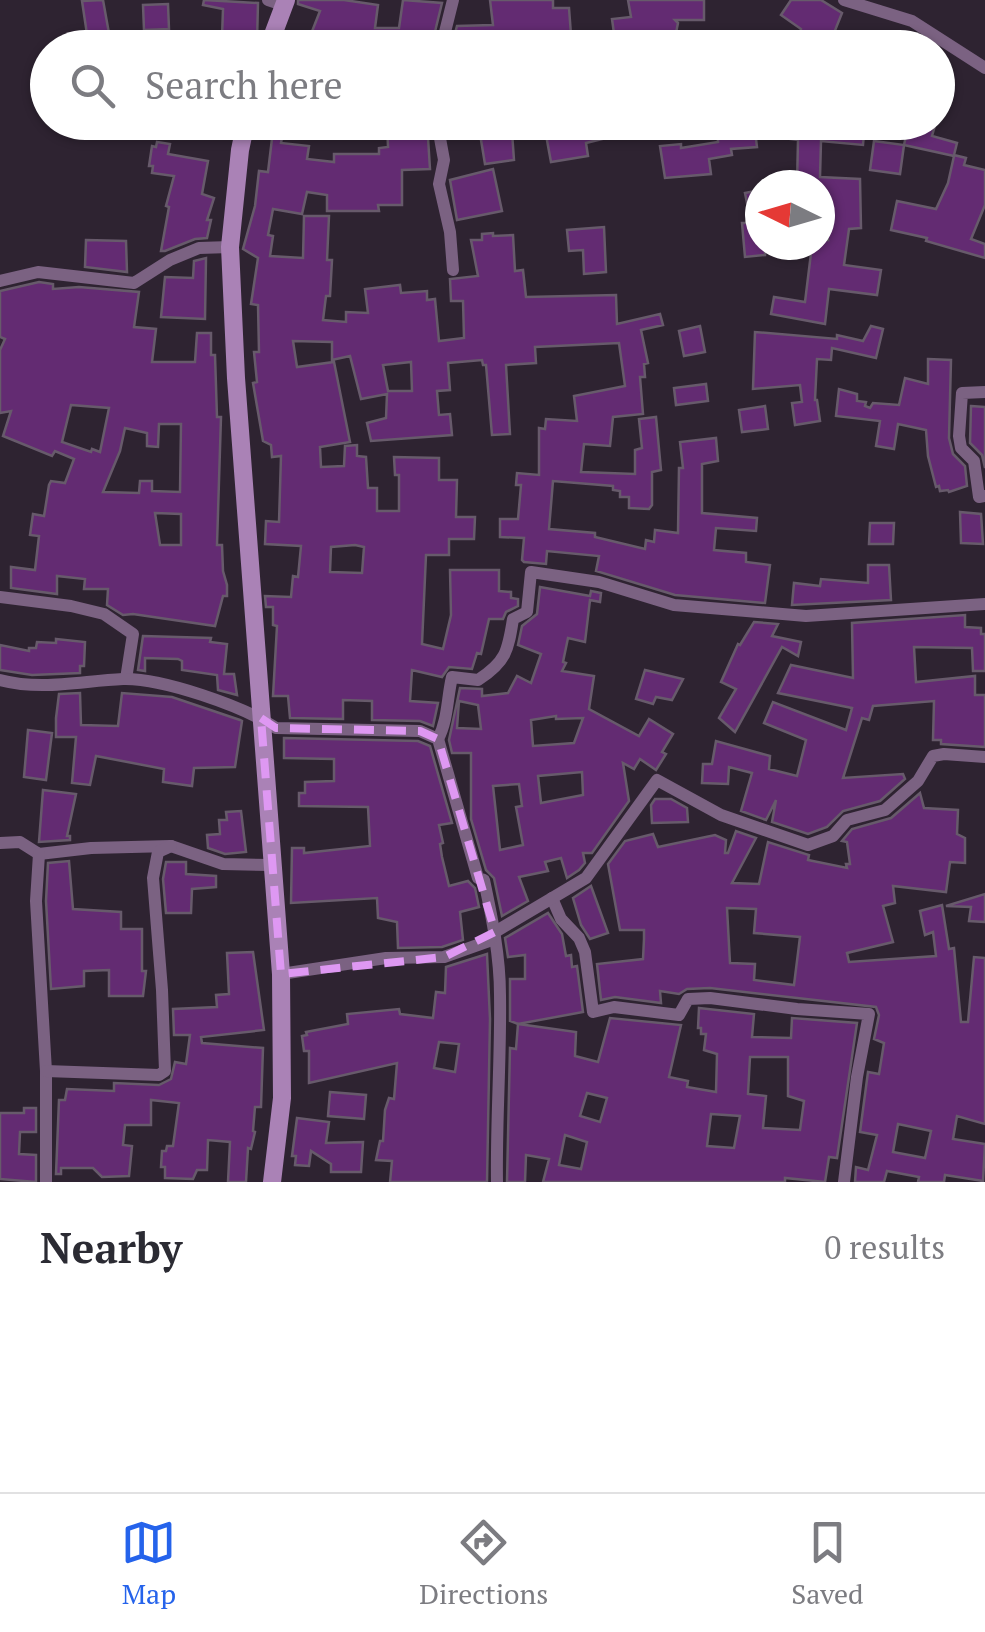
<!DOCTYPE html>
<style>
body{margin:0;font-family:"PT Serif",serif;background:#f7f7f7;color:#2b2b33}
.compass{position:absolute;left:745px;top:170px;width:90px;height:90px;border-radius:50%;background:#fff;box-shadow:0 2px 8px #0004;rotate:275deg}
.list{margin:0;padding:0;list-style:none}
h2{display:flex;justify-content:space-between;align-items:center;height:130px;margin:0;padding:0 40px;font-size:42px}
h2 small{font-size:32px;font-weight:400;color:#7c7c81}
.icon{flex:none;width:55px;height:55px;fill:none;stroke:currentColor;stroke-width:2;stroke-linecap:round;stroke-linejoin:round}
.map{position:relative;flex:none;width:985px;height:1182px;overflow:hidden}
.search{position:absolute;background:#fff;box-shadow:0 2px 8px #0004;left:30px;right:30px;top:30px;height:110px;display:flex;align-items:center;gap:25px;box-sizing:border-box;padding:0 35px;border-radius:55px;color:#7c7c81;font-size:38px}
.sheet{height:310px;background:#fff}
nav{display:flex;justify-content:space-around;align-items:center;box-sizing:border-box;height:140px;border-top:2px solid #e1e1e2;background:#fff;font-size:28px;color:#7c7c81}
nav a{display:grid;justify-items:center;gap:5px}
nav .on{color:#2563eb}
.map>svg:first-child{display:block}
.building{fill:#632b72;stroke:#675a6b;stroke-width:2.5;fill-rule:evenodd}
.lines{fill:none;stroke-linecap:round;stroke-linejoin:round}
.minor{stroke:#7b6282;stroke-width:12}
.secondary{stroke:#aa82b6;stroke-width:18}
.marked{fill:none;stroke:#de98f2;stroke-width:8;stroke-dasharray:20 12;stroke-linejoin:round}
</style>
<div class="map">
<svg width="985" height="1182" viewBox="0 0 985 1182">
<rect width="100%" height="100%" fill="#2e2331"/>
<!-- building -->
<g class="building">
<polygon points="103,0 110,39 88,41 82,1"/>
<polygon points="204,0 258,3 257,42 222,37 223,9 203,5"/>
<polygon points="298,0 344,0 378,5 375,28 399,28 403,0 442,3 431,48 323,48 325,39 311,34 320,11 298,4"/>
<polygon points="490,0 553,0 553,8 569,8 572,48 451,48 457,26 493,25"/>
<polygon points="628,0 704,0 704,20 675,20 678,23 673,48 627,43 628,48 616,48 612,19 631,17"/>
<polygon points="791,0 821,0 842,13 828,48 803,48 804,40 799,39 801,29 781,15"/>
<polygon points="168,4 169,29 144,30 143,5"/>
<path d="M274 122H285L281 143 309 146 307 159 334 162V154H379V148L388 147 387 122H427L430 169 402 170V205H378L379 211H327V195L307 192 302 214 273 209 268 235 273 236 270 256 303 258 304 216H329L327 260H332L330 296H326L323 320 346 322V312L368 313 365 289 400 285 401 293 427 291V300L435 299 439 341 464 338 463 301H451L450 279 478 276 471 240H482V234L493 233V236L513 235 515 271 523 270 526 297 616 295 617 324 660 314 663 325 641 330 648 363 644 364 645 377H640L643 414 613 417 610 446 584 444 581 472 635 474V450L642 448 639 419 656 417 661 470 652 472V505L649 509 629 508V497H620V491L613 490V486L553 481 549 529 595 533V537L645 549 646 540 654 542 655 530 678 533 679 468H683L680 442 716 438 718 461 702 464V513L757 518 756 531 716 528 714 550 746 553V562L770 565 765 603 675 595 596 571 599 556 547 551 546 564 524 562 522 560 524 538 500 537V519H518L521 485H516L517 473 539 475V428L545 429 546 419 577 421 574 396 625 386 619 343 535 347 536 363 506 365 510 434 492 435 486 365H483L482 360 448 363 450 390 437 391 439 415 450 414 452 435 371 441 367 423 386 418 387 394 361 399 350 356 332 360V342L293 341 297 367 334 362 350 442 320 447 321 467 344 466 345 446 357 445V456L366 457 368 488H377V511H399V475H395L394 457 439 458V480H457L456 517H475L474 539H449V555H426L422 644 443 649 451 615 450 570H499V591L511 592V598L518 599V606L506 612 503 619H489L481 654 477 653 472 669 449 667 442 677 412 670 410 701 438 703 433 726 420 721 372 720V701L343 700V719L290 718 288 696H273L277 626 273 625V607H266L265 596 291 597 293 576 298 577 301 546 265 544 266 521 279 522 281 456 272 457 271 445 263 441 253 383 257 382 254 352H259L258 305 251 304 258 258 243 249 255 206 259 171 268 172ZM411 362 412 391H388L383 365ZM355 545 364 547 362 573 330 572 331 547Z"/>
<polygon points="447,122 504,122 506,132 512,132 514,160 485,164 480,134 464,136 463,129 449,132"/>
<polygon points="583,122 606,122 610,137 586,143 588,156 551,162 546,135 571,131 571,127"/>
<polygon points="730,122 754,122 757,147 731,149 732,155 709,159 711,174 665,178 660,146 681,144 681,148 718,142 717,127"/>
<polygon points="909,122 936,122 932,136 957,143 954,155 966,158 964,165 985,170 985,205 971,239 985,244 985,258 926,241 927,238 891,230 897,201 936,209 948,183 954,156 904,145"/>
<polygon points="791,123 865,123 863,145 821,141 820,177 860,179 861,228 849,229 844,265 881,270 877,295 829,289 825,324 771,314 774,297 805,302 812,245 820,245 820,239 828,240 824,204 820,204 820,185 797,185 798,140 790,139"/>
<polygon points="874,141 904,145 900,174 870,170"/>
<polygon points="157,142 170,144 168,154 208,161 202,194 214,198 207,220 211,220 207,238 195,239 165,251 161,251 169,207 166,206 174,176 152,173 153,166 149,166 152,146 156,147"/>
<polygon points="493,169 502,211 457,220 450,180"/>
<polygon points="760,190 760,245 765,245 765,255 745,257 742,223 751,223 745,193"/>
<polygon points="604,227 606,272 584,274 583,250 569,251 567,230"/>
<polygon points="86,240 126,241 127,272 85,267"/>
<polygon points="206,258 205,319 161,317 165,277 193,278 194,261"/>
<path d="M39 282 53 284V289L79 287 139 292 134 327 156 329 152 362H195L197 333H211V355H215L217 417H221L217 545H222L223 571 227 585V596H223L215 626 133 614 123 615 107 605 108 589H84L85 579 57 576V594L11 588V567L35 570 39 536 30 535 33 514 44 516 49 485 51 481 65 483 74 459 55 451 52 456 3 436 11 411 0 413V350L5 339 0 337V291ZM71 405 109 408 100 452 92 449 91 452 62 442ZM159 424H181L180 492 152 491V481H140L139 493 103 492 120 451 125 428 147 433V446L158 447ZM155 513 181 514V545H160Z"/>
<polygon points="700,326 705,352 684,356 679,331"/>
<polygon points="871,326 883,329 876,358 832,348 831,360 817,359 815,400 817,400 820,421 795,425 792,403 802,402 800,385 753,389 755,332 837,339 837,335 863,341"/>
<polygon points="928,359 951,360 949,438 953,454 965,466 967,486 949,492 948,490 940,491 939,486 936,487 928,456 926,430 898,424 894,449 876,446 880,421 836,416 839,389 857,394 857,401 866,402 865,406 870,408 873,403 899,405 905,378 928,384"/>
<polygon points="706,384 708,401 676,405 674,388"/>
<polygon points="765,406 768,429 742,432 739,410"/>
<polygon points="971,406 985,407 985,468 982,455 970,443"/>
<polygon points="960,512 981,514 983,544 961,543"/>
<polygon points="870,523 894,523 893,544 869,544"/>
<polygon points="868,565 889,565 891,600 792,605 794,583 820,586 821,579 868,583"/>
<path d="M540 587 590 596 591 591 601 593 600 602 590 600 585 642 568 638 563 662 566 663 562 671 594 676 589 709 639 736 649 719 673 734 662 752 666 754 656 770 640 759 634 769 623 763 629 801 592 853H583L585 863 579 870 567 878 561 858 545 862 548 871 519 877 528 901 502 916 494 878 486 870 471 819V753H452L449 740 460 688 482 689V696L508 693 517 676 531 683 541 654 518 645 522 626 537 614ZM459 701 478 705 481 729 457 728ZM556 716V719L583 718 574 743 533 746 531 720ZM582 772 583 795 541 803 538 776ZM519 784 522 806 516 807 523 845 500 850 493 786Z"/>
<polygon points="965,615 965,627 981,628 981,634 985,634 985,671 973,671 972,648 914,647 916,682 975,676 975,695 985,695 985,747 941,744 941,740 933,740 934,701 873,706 869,720 862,718 843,778 903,774 905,779 880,801 843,811 827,827 808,834 772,822 776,800 766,820 741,811 752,773 729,767 728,784 702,783 703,764 712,764 716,741 770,756 769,769 797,776 806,740 764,723 773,702 846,730 852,708 778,693 791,665 853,678 852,623"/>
<polygon points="754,622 778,624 772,636 801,642 798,656 782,647 735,732 719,718 736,689 721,682 738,644 740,645"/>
<polygon points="143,636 211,638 210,642 227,644 224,674 234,674 237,695 218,690 217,675 182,670 182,661 178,659 145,658 145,671 138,670"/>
<polygon points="56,639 85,642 84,666 80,666 80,673 32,675 0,670 0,645 29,651 29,648 36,648 37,642 56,643"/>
<polygon points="645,670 683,679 672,700 656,697 653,704 636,699"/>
<polygon points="80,693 81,725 118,726 122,693 172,697 240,720 242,721 235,767 194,768 192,786 163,782 164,769 96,756 90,785 72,783 76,737 56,737 56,718 59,694"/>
<polygon points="28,730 52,733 46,780 24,777"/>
<polygon points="284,738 418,741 430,746 452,823 439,825 443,843 440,844 442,857 449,886 468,881 475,888 479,907 460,912 463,940 442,947 398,948 397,922 378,918 377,898 291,903 292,848 304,848 304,853 370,846 368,807 299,806 299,793 305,793 305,782 334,781 334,759 284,758"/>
<polygon points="43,790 76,794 67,836 70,836 70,840 39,842"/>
<path d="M920 793 924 808 958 810 957 834 965 838V863L950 862 946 892 893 886 895 903 883 906 893 942 847 953 849 962 936 956 933 932 925 935 920 911 942 905 949 949 954 948 961 1022H968L974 957 985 958V1124L957 1116 953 1139 985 1144 983 1181 945 1175 944 1182H918L919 1177 887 1171 884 1182H855L856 1167 868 1170 877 1135 860 1132 868 1072 879 1074 884 1043 874 1039 879 1015 876 1007 710 988 687 989 679 994 660 991 661 1003 615 997 601 1000 597 964 643 959 644 939V930H620L608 864 625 841 653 834 658 847 715 835 726 840 725 853H728L736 831 756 838 732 883 759 884 768 842 809 855 808 860 847 868 846 864H850L847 842 842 841 852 829 891 818ZM727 908 756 909 754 933 800 937 794 985 754 980 755 964 730 963ZM898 1124 931 1131 925 1158 893 1152Z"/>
<polygon points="655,799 671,799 687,808 688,822 652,823 651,805"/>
<polygon points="241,811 246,852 225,854 208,848 207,835 220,834 219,820 227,820 226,812"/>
<polygon points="69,861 73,909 121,912 121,929 142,929 142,971 146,971 143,996 109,996 109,970 84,971 84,986 51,989 46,901 48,863"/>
<polygon points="166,862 186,862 186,874 216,876 216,887 192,889 191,913 166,913 163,879"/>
<polygon points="591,886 608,933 590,939 581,925 573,898"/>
<polygon points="985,894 985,922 969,921 971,907 946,906"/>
<polygon points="548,913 562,934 566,956 571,955 572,967 577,966 583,1012 518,1024 510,1021 510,979 525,979 525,955 508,957 505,938"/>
<polygon points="253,952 264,1030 201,1037 202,1043 263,1048 261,1107 255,1107 253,1131 255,1132 251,1149 248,1148 246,1182 228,1182 230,1142 208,1140 207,1170 197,1170 193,1179 165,1178 165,1167 161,1167 162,1151 166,1151 167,1146 173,1146 179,1103 151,1100 151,1125 125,1125 123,1145 132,1146 129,1176 102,1177 93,1168 61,1168 61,1174 56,1174 59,1100 65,1100 67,1089 114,1091 114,1083 159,1085 171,1079 175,1062 186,1064 190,1035 174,1035 173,1009 217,1007 216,995 229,994 227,953"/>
<path d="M487 954 490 1019 487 1182H390L392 1161 376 1160 380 1141H383L385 1110 389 1098 394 1099 397 1063 309 1083V1051H304L302 1036 307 1035 306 1032 348 1024 347 1014 399 1009 400 1014 433 1018 436 992 445 993 446 967ZM439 1042 459 1044 455 1072 434 1068Z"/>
<path d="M699 1008 754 1014 752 1037 791 1038 792 1018 857 1023 837 1158 829 1157 825 1182 785 1178V1182H543L549 1159 526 1155 525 1182H507L510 1048 516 1049 518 1024 576 1032 575 1056 598 1062 610 1018 681 1025 669 1077 688 1081 687 1087 716 1092 717 1054 704 1050 706 1034H701V1028H698ZM750 1057H788V1096L804 1101 800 1130 763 1128 766 1096 748 1094ZM587 1093 607 1098 600 1122 580 1116ZM711 1114 740 1116 734 1148 707 1146ZM565 1135 587 1142 581 1169 559 1165Z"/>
<polygon points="330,1092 366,1095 364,1119 328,1116"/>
<polygon points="24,1108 36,1108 36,1132 20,1132 19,1154 36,1155 36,1182 0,1179 0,1113 24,1113"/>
<polygon points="297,1118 329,1122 326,1143 363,1142 361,1172 331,1172 331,1164 311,1151 309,1166 295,1165 296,1156 292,1156"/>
</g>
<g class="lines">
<!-- minor -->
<g class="minor">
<polyline points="268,0 283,5"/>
<polyline points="844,0 912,21 985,68"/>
<polyline points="441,48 453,0"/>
<polyline points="437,122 444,160 439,184 450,232 453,270"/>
<polyline points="0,281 38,272 134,283 170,260 199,248 230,247"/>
<polyline points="985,392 962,393 959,436 961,448 974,461 979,497 985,496"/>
<polyline points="0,597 71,606 104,614 133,634 126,679"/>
<path d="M0 680C42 691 80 681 123 679 162 678 243 706 276 728L420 731 438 739 478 878 484 880C492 918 500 956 500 995 501 1058 496 1120 497 1182"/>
<path d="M438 739C448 720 447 698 452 677L478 680C506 662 508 651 513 619L527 612 531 572 599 582 674 605 806 616 985 604"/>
<polyline points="0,843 20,842 39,854 91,848 171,846 223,864 272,865"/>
<polyline points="39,854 36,901 46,1071 46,1182"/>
<polyline points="552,898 561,919 579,938 585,952 593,1012 614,1007 679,1015 688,999 710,998 797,1009 869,1014 857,1077 844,1182"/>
<polyline points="281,974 386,958 444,957 489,941 495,932 586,878 657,780 721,815 808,845 833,836 847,820 885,810 918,781 933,756 944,754 985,757"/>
<polyline points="46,1071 159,1075 165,1071 162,990 153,878 158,852 171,846"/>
</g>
<!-- secondary -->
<g class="secondary">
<polyline points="268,48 286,0"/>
<polyline points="246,122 240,150 230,247 236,378 281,974 282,1098 272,1182"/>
</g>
</g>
<!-- marked area -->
<path class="marked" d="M261 718 276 728 420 731 438 739 495 932 444 957 281 974Z"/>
</svg>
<svg class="compass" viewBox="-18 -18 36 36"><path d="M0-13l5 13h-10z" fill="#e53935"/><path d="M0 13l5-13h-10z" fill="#7c7c81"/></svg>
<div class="search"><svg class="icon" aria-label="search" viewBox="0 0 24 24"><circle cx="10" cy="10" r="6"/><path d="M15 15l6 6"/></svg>Search here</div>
</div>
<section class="sheet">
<h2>Nearby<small>0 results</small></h2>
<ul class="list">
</ul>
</section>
<nav>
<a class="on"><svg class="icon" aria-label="map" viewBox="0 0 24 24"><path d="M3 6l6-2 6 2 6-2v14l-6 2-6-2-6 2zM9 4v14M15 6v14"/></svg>Map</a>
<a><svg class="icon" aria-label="directions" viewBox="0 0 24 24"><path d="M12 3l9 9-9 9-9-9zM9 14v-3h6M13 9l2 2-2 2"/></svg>Directions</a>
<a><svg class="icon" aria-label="saved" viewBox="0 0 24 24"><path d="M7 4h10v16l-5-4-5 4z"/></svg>Saved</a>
</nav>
